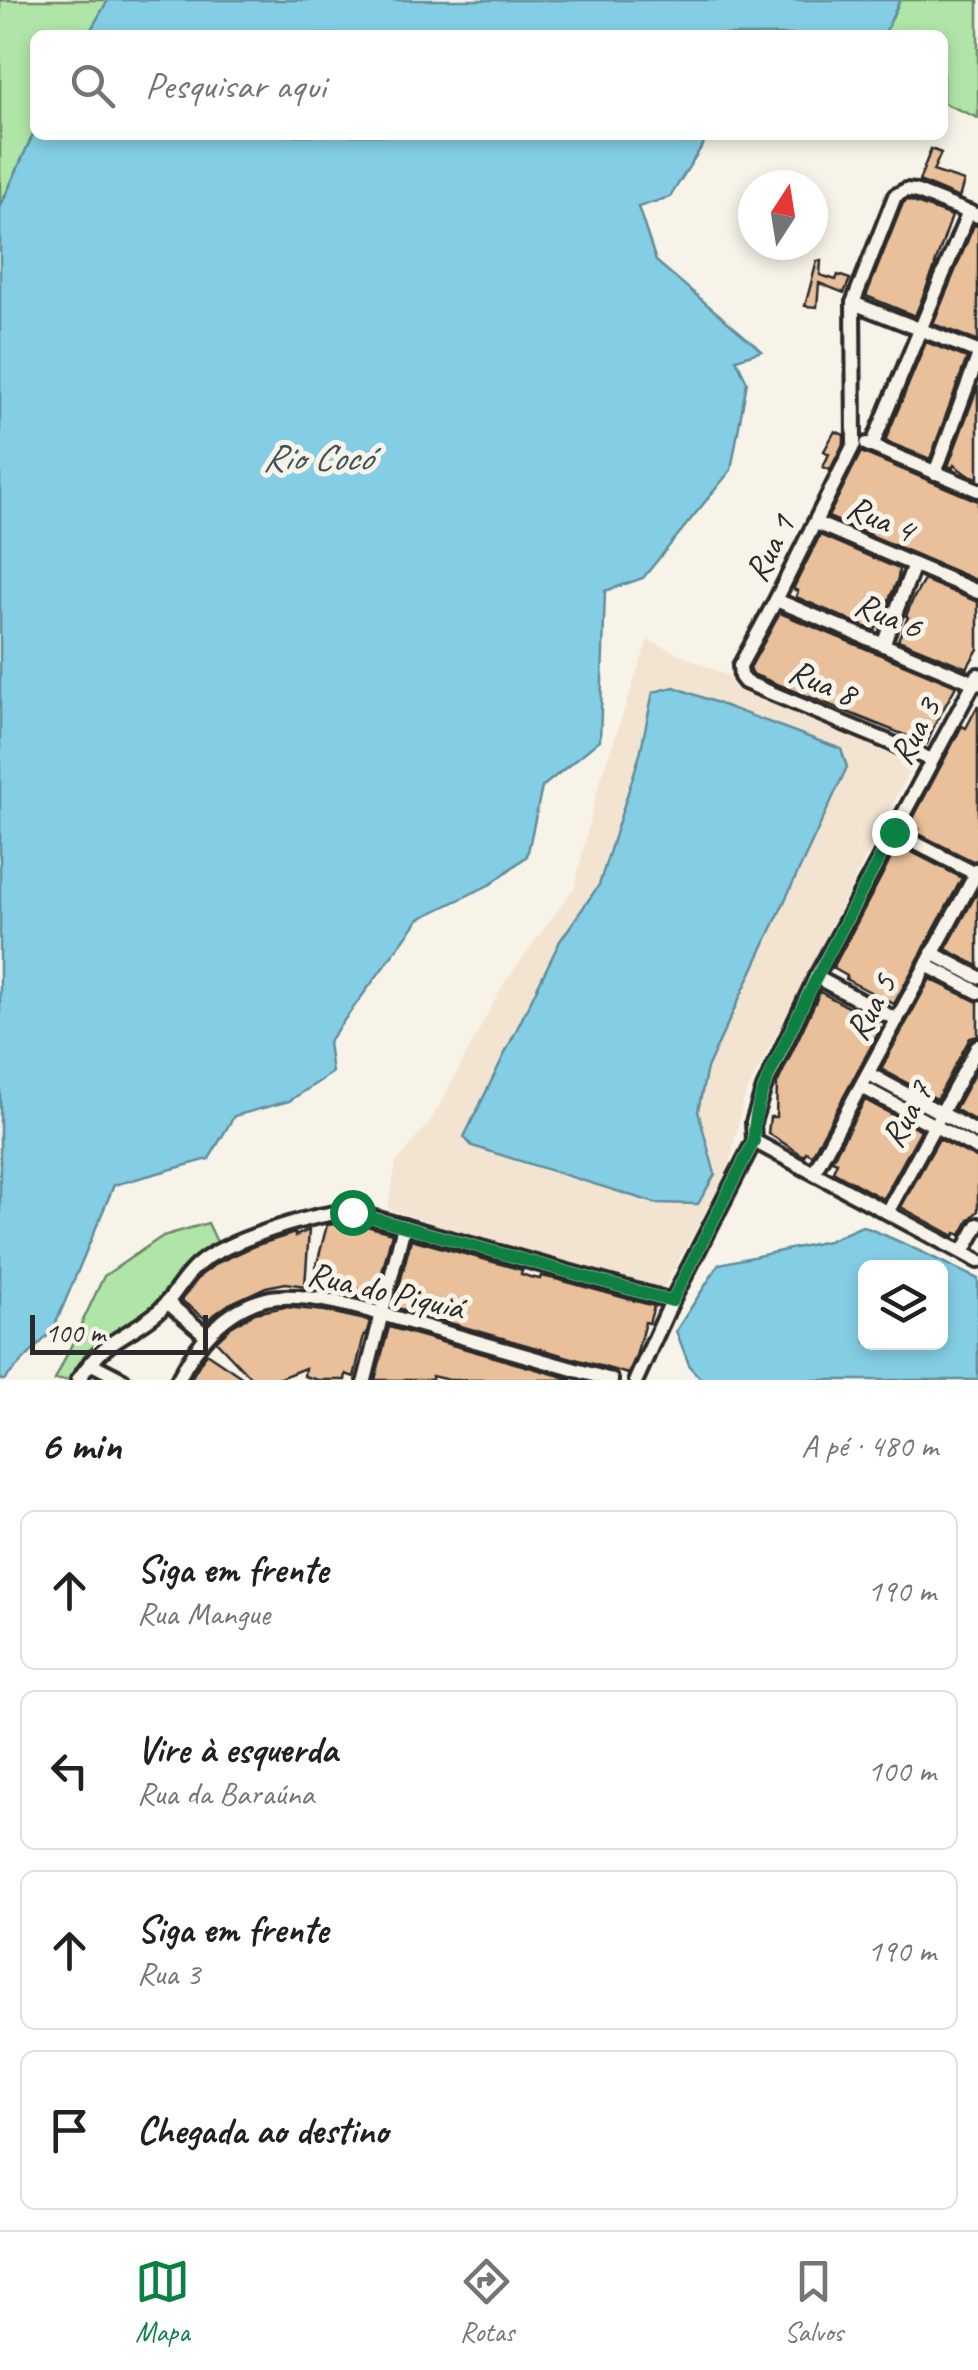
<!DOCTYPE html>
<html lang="pt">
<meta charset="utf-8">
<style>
body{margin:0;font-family:Caveat,sans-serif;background:#f2f2f2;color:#202124}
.controls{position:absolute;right:30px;bottom:30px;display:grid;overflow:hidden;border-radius:15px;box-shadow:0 5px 15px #0003}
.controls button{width:90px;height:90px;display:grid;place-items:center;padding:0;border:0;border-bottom:2px solid #e0e0e0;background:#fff;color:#202124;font:50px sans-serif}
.compass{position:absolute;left:738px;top:170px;width:90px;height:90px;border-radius:50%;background:#fff;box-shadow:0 5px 15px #0003;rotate:12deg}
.scale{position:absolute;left:30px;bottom:25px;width:178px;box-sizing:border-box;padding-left:10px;border:5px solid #2b2b2b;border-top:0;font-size:28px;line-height:35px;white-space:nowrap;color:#2b2b2b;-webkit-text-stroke:8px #f7f3e8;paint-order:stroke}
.stop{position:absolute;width:30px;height:30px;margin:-22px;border:8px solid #0b8043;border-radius:50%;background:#fff}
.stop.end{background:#0b8043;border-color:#fff;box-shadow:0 2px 10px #0008}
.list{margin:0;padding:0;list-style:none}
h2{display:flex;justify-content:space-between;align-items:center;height:130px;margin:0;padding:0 40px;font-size:42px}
h2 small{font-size:32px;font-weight:400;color:#757577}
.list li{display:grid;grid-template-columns:65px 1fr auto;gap:30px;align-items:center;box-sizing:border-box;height:160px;margin:0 20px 20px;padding:0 20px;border:2px solid #e0e0e0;border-radius:15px}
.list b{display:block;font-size:38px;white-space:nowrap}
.list p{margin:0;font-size:32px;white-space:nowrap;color:#757577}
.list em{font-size:32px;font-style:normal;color:#757577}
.icon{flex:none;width:55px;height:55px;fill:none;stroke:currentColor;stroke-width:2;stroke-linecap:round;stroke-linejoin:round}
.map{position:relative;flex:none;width:978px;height:1380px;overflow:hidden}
.search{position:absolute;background:#fff;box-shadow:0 5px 15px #0003;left:30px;right:30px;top:30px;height:110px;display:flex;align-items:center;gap:25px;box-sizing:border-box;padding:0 35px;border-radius:15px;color:#757577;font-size:38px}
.sheet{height:850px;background:#fff}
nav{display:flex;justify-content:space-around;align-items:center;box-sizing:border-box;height:140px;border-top:2px solid #e0e0e0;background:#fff;font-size:28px;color:#757577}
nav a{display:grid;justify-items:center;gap:5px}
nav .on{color:#0b8043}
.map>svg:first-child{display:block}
.built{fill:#f3e4d1}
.green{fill:#afe5a7;stroke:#6d8869;stroke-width:2.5}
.water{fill:#84cee5;stroke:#608d9b;stroke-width:2.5;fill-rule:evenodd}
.building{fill:#eac09a;stroke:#2b2b2b;stroke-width:2.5}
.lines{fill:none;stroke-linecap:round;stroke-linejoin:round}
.minor-casing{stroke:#2b2b2b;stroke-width:20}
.minor{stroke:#f7f3e8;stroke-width:12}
.route{stroke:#0b8043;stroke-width:12}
.labels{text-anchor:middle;stroke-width:10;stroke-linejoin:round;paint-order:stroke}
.street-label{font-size:35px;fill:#2b2b2b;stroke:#f7f3e8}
.water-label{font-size:38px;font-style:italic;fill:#41545a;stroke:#f7f3e8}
</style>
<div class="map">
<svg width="978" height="1380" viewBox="0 0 978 1380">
<rect width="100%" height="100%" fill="#f7f3e8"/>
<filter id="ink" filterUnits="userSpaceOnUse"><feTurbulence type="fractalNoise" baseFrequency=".01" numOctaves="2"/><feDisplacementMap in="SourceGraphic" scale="20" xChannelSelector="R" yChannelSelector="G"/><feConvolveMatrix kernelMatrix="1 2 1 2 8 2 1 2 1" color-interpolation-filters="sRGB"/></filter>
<g filter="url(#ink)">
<!-- built -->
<polygon class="built" points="648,640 915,760 744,1098 729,1167 660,1295 388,1209 396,1163 432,1119 503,985 575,886 597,790"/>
<!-- green -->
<g class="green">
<polygon points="0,0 108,0 88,35 35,35 35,130 0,207"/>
<polygon points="900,0 978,0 978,118 943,103 943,35 884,35"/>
<polygon points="208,1223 217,1242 197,1256 160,1301 86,1352 70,1380 55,1380 104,1276 163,1236"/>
</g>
<!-- water -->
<g class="water">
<polygon points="108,0 900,0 884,35 88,35"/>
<polygon points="35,130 35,135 709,135 670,197 638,207 656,261 762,351 736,359 747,382 731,470 643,578 605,591 600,740 542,787 527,856 491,884 419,919 328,1042 332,1073 289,1101 234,1116 209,1159 114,1185 53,1330 4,1380 0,1380 0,208"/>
<polygon points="674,687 841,749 847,767 707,1068 698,1111 715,1174 698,1204 655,1203 472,1146 464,1137 560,941 599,885 640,754 653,692"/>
<path d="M862 1226C902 1241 939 1261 978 1279V1380H702L690 1367 676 1331 719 1264 828 1241ZM866 1268H940V1342H866Z"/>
</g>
<!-- building -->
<g class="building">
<polygon points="931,149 941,153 933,171 964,181 959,198 919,181"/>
<polygon points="908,200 952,216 935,264 936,264 915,316 866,296 903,203"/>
<polygon points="974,225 978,226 978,341 933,324"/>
<polygon points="817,261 821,261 820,275 836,280 838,275 850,279 844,293 819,283 817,307 805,306"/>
<polygon points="926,342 967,358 930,459 885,441"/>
<polygon points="978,386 978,478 966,474 954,465 953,468 948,466"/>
<polygon points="835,431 844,435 844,442 830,470 823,467 829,454 824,451"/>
<polygon points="861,452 978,501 978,581 828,517"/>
<polygon points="820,535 899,569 898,579 888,602 886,601 875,631 796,597 798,591 793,589"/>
<polygon points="924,580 978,602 978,649 967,668 898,640 908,617 906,616 913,599"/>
<polygon points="780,613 956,686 934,726 927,744 752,674 750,668"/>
<polygon points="978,705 978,860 973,861 917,833 919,829 910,824 962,726 966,728"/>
<polygon points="898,845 962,878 894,1004 851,982 846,979 847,976 833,968"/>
<polygon points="978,891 978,966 946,949"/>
<polygon points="930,979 978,1002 978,1036 970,1038 937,1099 881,1069"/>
<polygon points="820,992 878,1023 876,1026 881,1028 812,1155 806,1152 804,1156 768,1133 770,1117 776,1117 777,1084"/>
<polygon points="978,1067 978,1122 955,1109"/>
<polygon points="865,1100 921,1130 883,1199 833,1171 837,1162 832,1160"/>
<polygon points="939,1139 978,1159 978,1211 969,1220 961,1235 956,1233 954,1236 901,1207"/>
<polygon points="352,1222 392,1233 376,1296 369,1294 367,1299 331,1288 331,1291 311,1287 327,1225"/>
<polygon points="309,1230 305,1286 286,1283 266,1287 229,1304 207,1320 181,1300 201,1275 217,1263 254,1246 295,1233 295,1236"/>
<polygon points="411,1239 522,1270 521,1274 530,1277 540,1279 541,1276 560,1280 654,1306 649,1323 645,1322 636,1356 628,1374 394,1307"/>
<polygon points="285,1307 325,1311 370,1321 366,1335 364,1335 354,1377 346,1374 345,1380 318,1380 304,1376 305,1368 275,1380 253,1380 216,1341 231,1327 255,1313"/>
<polygon points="389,1327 571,1379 571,1380 449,1380 432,1376 432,1380 375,1380"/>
<polygon points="206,1353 246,1380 190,1380"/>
</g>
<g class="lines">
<!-- minor casing -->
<g class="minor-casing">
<g id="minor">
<polyline points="853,303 978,352"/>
<polyline points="867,444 978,490"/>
<polyline points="872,446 969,212"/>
<polyline points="935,473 978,357"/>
<polyline points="816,523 978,592"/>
<polyline points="776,600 977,684"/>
<polyline points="883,645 914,565"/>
<polyline points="932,760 745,682 741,677 740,666 776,600 854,444 853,303 895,196 906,190 915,191 978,216"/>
<polyline points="894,832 978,875"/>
<polyline points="932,953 978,977"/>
<polyline points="926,965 978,992"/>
<polyline points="816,977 897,1020"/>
<polyline points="869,1074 978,1133"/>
<polyline points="862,1087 978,1149"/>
<polyline points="754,1141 753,1122 764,1088 816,977 978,675"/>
<polyline points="754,1141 978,1261"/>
<polyline points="814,1172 978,870"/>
<polyline points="888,1211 978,1046"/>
<polyline points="963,1252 978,1225"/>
<polyline points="167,1302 207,1336"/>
<polyline points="90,1363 123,1380"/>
<path d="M78 1380C87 1367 96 1355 109 1345 125 1333 145 1324 160 1310 175 1296 183 1276 200 1263 224 1242 321 1210 353 1212L672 1301"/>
<path d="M178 1380C196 1344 225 1309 266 1299 312 1289 387 1316 433 1329 492 1346 552 1363 611 1380"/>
<polyline points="365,1380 404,1226"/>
<polyline points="636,1380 672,1301 754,1141"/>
</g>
</g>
<!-- minor -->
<use href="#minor" class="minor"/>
</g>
</g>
<g class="lines" filter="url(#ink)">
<!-- route -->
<path class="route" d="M352 1212 672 1301 754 1141C752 1102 774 1067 790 1032 822 964 858 898 894 832"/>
</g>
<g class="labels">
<!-- street labels -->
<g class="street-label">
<text transform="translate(881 518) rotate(23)" y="12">Rua 4</text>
<text transform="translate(769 548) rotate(-63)" y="12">Rua 1</text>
<text transform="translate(889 615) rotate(23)" y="12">Rua 6</text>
<text transform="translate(823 682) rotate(23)" y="12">Rua 8</text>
<text transform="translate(914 731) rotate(-62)" y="12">Rua 3</text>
<text transform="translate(870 1007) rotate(-62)" y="12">Rua 5</text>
<text transform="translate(906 1114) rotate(-61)" y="12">Rua 7</text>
<text transform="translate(386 1290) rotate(13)" y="12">Rua do Piquiá</text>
</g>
<!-- water labels -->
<g class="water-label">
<text x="317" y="470">Rio Cocó</text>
</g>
</g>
</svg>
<div class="controls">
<button><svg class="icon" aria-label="layers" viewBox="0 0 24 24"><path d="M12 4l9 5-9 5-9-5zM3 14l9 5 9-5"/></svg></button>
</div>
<svg class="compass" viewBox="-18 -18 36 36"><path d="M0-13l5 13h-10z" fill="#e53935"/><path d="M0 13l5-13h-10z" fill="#757577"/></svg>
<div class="scale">100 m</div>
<div class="stop" style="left:352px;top:1212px"></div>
<div class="stop end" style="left:894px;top:832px"></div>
<div class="search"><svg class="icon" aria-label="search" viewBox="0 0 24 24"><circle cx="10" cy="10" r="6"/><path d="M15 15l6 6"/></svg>Pesquisar aqui</div>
</div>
<section class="sheet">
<h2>6 min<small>A pé · 480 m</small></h2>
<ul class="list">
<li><svg class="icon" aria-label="ahead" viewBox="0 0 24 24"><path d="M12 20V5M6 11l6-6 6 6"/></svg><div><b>Siga em frente</b><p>Rua Mangue</p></div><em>190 m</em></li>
<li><svg class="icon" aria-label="left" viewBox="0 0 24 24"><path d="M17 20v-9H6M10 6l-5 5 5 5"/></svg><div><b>Vire à esquerda</b><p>Rua da Baraúna</p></div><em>100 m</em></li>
<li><svg class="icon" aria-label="ahead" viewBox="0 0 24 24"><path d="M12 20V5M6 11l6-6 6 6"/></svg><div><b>Siga em frente</b><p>Rua 3</p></div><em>190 m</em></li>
<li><svg class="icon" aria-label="arrive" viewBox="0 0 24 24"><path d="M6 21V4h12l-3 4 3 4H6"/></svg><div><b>Chegada ao destino</b></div></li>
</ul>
</section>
<nav>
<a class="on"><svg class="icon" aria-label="map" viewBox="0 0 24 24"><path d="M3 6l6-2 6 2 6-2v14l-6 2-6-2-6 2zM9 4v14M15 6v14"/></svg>Mapa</a>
<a><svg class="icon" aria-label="directions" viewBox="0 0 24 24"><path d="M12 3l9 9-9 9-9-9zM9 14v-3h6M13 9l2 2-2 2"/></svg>Rotas</a>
<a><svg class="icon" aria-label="saved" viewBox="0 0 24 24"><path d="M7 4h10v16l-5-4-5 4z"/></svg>Salvos</a>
</nav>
